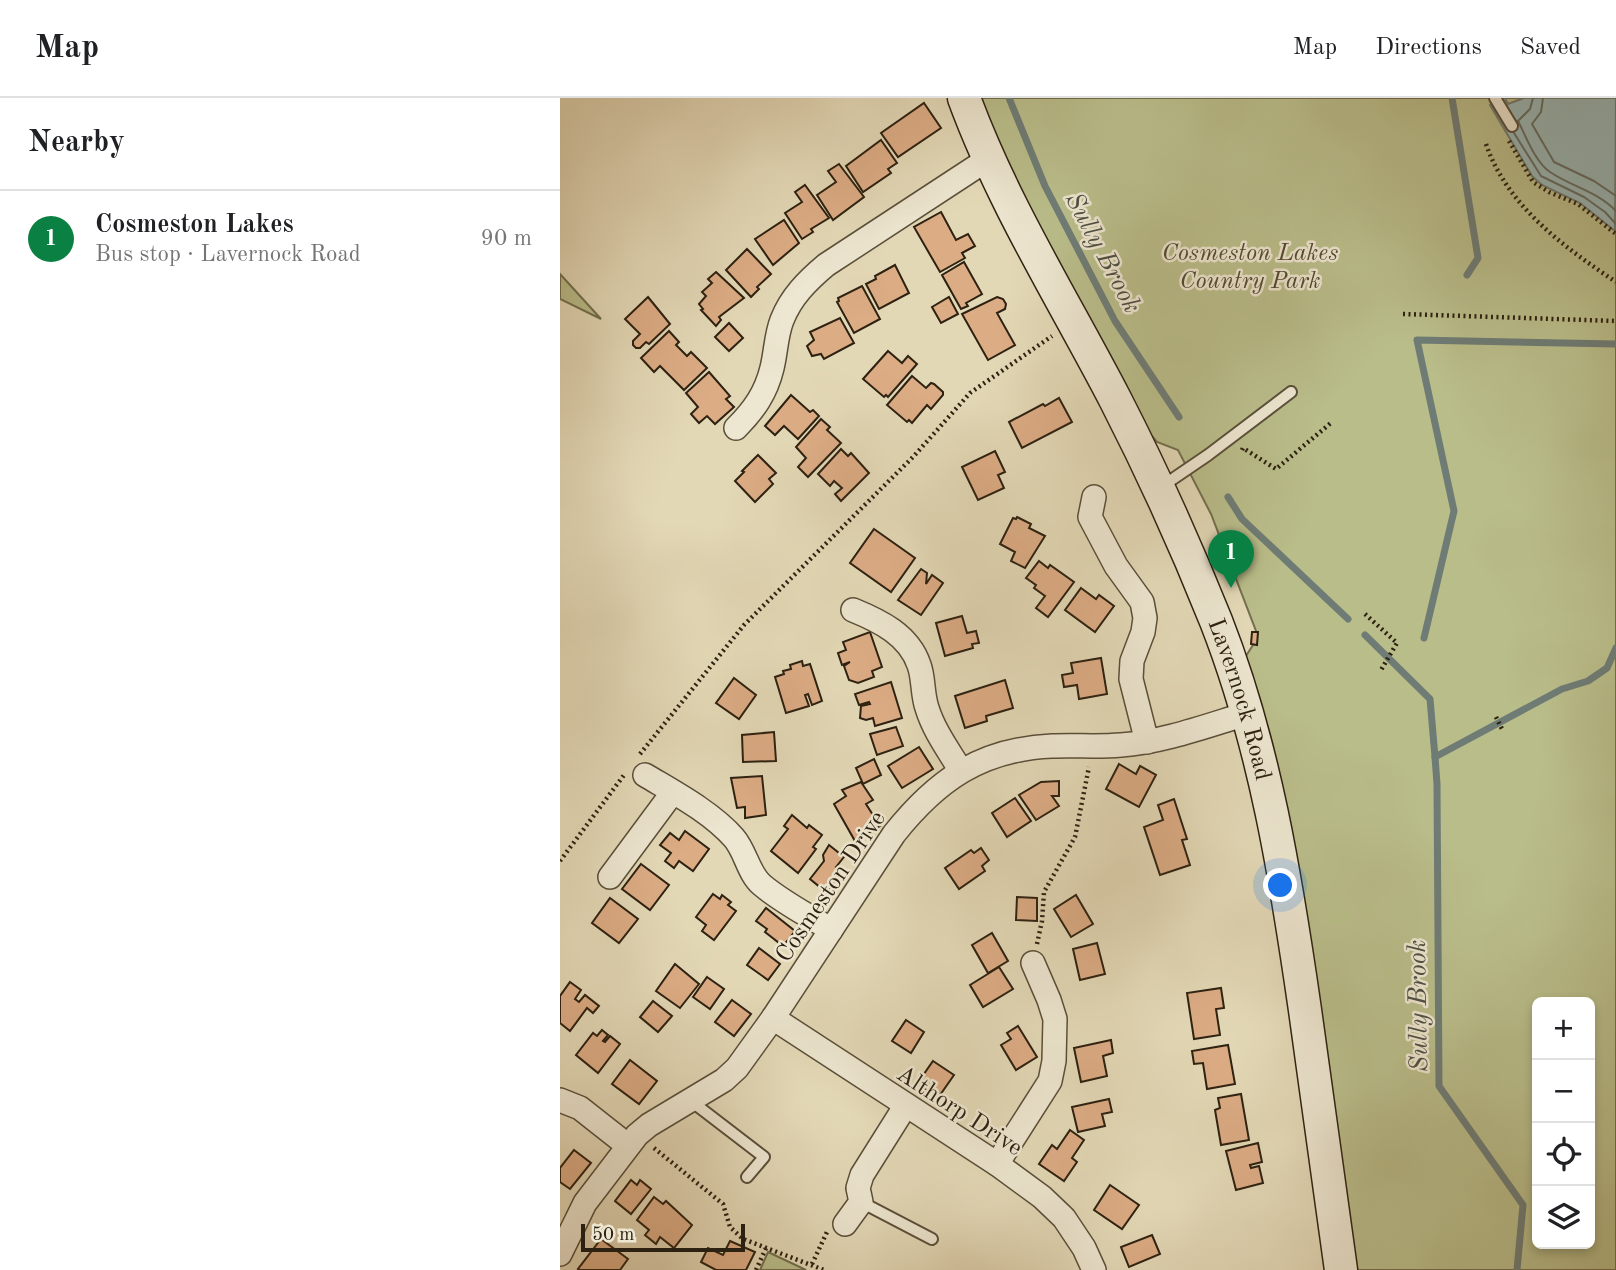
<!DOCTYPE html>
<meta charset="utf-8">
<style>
body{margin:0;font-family:"Old Standard TT",serif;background:#f6f6f6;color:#202124}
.controls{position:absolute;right:21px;bottom:21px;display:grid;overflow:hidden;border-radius:10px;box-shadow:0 4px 10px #0003}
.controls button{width:63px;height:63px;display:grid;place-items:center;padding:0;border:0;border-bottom:2px solid #e0e0e0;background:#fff;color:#202124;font:35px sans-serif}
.scale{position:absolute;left:21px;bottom:18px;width:164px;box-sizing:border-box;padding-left:7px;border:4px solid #2d2111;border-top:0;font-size:19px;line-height:24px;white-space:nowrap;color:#2d2111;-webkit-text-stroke:5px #ede6d0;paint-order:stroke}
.you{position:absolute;left:721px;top:788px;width:24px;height:24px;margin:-18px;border:5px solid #fff;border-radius:50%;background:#1a73e8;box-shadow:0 0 0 10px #1a73e833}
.badge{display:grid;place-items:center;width:46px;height:46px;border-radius:50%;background:#0b8043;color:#fff;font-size:23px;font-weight:700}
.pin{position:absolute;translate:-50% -58px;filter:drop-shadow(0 2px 4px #0008)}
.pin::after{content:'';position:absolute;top:37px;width:24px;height:21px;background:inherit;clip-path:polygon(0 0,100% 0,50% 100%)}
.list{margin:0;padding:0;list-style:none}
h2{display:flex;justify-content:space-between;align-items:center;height:91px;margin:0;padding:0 28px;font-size:30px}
h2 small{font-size:23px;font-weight:400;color:#757577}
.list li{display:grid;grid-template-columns:46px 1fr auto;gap:21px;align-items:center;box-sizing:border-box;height:98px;padding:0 28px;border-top:2px solid #e0e0e0}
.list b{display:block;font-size:26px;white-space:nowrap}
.list p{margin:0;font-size:23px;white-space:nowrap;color:#757577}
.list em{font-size:23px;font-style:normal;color:#757577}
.icon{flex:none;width:38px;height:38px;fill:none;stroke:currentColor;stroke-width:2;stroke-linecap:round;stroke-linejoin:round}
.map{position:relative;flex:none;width:1056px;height:1172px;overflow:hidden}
header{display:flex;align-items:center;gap:42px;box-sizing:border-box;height:98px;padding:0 35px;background:#fff;border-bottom:2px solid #e0e0e0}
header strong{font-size:33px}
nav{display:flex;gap:38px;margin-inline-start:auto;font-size:24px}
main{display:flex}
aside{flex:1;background:#fff}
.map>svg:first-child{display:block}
.green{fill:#b9bd8a;stroke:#736f4e;stroke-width:2;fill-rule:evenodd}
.water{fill:#99b8b8;stroke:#6e7c75;stroke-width:2}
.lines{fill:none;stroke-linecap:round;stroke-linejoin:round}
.shore{stroke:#636c64;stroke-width:2}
.stream{stroke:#6e7c75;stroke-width:7}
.building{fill:#dcac85;stroke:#2d2111;stroke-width:2}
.lane-casing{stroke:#5a4f3a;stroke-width:14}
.street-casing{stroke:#5a4f3a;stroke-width:26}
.secondary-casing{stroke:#2d2111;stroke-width:35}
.path{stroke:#2d2111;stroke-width:4.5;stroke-dasharray:2 3.5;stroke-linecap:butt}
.lane{stroke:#ede6d0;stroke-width:10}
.street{stroke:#ede6d0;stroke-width:23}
.secondary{stroke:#ede6d0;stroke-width:32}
.labels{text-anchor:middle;stroke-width:5;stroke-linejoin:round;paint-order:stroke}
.park-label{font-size:24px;font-style:italic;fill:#50482f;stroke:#ede6d0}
.street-label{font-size:24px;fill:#2d2111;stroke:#ede6d0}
.water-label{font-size:26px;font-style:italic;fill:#4d4e43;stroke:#ede6d0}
</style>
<header>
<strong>Map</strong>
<nav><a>Map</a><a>Directions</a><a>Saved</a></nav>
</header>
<main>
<aside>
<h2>Nearby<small></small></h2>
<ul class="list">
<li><span class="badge">1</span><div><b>Cosmeston Lakes</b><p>Bus stop · Lavernock Road</p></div><em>90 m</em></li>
</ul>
</aside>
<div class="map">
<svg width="1056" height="1172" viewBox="0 0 1056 1172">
<rect width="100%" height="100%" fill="#e3d8b6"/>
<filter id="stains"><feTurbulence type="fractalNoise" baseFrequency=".00286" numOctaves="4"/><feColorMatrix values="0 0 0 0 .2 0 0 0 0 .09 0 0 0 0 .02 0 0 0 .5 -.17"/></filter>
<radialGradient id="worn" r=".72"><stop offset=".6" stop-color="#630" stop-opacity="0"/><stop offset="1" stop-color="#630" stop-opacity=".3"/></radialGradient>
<!-- green -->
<g class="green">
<path d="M413 0H1056V1172H795L684 561 695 544 696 533 651 416 618 352 597 344 586 331ZM977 904H1030V1146H977Z"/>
<polygon points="0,176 41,221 0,201"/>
<polygon points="208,1154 246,1172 200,1172"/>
</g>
<!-- water -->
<polygon class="water" points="940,0 945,0 948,6 964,0 1056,0 1055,133 1020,105 982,87 972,78 930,7"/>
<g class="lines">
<!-- shore -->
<g class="shore">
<path d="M973 0 970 11 958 23C966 38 975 64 990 74 1012 89 1037 93 1056 113"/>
<polyline points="983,0 981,14 972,26 994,64 1034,83 1056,98"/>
<polyline points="954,35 981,78 1024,99 1045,114 1056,126"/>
</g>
<!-- stream -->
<g class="stream">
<polyline points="449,0 485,88 555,223 619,319"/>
<polyline points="892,0 918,160 907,177"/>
<polyline points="668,399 682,421 788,521"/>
<polyline points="805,537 870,601 875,659 1002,591 1028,583 1047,570 1056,550"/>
<polyline points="864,540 894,413 857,242 1056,246"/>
<polyline points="875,659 877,686 879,988 963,1107 957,1172"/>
</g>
</g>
<!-- building -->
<g class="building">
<polygon points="364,5 381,30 338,59 321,35"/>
<polygon points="321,42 337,65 328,71 331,75 303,94 286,68"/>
<polygon points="279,66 304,99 273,122 257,97 276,84 268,73"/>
<polygon points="245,87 269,120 251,131 253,134 242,141 225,115 242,104 235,94"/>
<polygon points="381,114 396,142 408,136 415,148 402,155 405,160 380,174 354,129"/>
<polygon points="224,122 239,145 213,167 195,141"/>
<polygon points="187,151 211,176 197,189 199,191 191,199 166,172"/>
<polygon points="404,164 422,196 406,205 408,208 401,211 382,177"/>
<polygon points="335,167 349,195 319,211 306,186 316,181 315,178"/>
<polygon points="156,174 184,200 159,219 161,222 156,228 141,212 143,211 139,206 146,198 142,194 152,185 148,181"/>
<polygon points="302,188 320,221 294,235 277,204 279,203 278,200"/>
<polygon points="88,199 110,226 89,246 86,244 80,250 76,250 73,247 73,243 80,236 65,221"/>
<polygon points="389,199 398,216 381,225 372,209"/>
<polygon points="437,199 443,201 446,206 445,211 437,215 455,247 428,262 402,216"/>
<polygon points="280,220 294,245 264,261 261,256 252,258 247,248 254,242 250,234"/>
<polygon points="169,225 183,240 169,253 155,239"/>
<polygon points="109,233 119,244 116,247 127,258 131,254 147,270 124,292 100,268 94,274 81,260"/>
<polygon points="328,253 342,265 348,258 357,266 328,299 326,297 324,299 303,281"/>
<polygon points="149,274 170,298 166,301 174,309 155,326 147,318 139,325 131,316 138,309 126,295"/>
<polygon points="352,278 366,290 371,285 374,286 383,294 383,297 371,311 367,307 352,325 349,322 347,324 327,307"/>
<polygon points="231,297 250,314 253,312 259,318 238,341 224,328 215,337 205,328"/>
<polygon points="499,300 512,324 462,350 449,324 483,306 485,308"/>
<polygon points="261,321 270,329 267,332 281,345 248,379 238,369 246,360 236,349"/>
<polygon points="281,351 288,358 291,355 309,375 281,403 275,396 282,390 274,383 270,388 258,376"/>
<polygon points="435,353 445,374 438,377 444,390 418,402 402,369"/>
<polygon points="198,357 216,375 209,381 213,386 195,404 175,383 184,374 182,373"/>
<polygon points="457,419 471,426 469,430 485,438 465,470 451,463 455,454 440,446 453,420 456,421"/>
<polygon points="314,431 355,460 331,494 290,465"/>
<polygon points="479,463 488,470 490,467 514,484 488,519 476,510 485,498 474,490 476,487 466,480"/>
<polygon points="361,471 367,475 366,486 372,477 383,485 361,517 338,502"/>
<polygon points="521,490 536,501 539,497 554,508 535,534 505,512"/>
<polygon points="402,518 407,535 416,533 419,545 412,546 413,550 385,558 376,525"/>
<polygon points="310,534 322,569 312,573 314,579 298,585 289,582 284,568 290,564 282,567 278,555 286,552 283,544"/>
<polygon points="692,534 698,534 697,547 691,546"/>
<polygon points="541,560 547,596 519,601 517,587 504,589 502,577 513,575 511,565"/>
<polygon points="242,563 243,568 250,566 262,603 252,607 248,596 245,597 249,608 226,615 215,579 224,576 223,573 231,571 230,567"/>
<polygon points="174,580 196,597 179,621 156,605"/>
<polygon points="445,582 453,610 426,618 427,623 405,630 395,598"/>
<polygon points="331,584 342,620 315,628 313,620 306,622 300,620 301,608 310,606 309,604 299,607 295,596"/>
<polygon points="336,629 343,648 317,657 310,636"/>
<polygon points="214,634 216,663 183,664 182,637"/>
<polygon points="359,649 373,671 342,690 328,668"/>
<polygon points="314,661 321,677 303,686 296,670"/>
<polygon points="559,666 576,676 580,668 596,677 579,709 546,691"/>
<polygon points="202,678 206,717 185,720 185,709 177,710 171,680"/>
<polygon points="499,683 499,698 492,698 499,708 476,722 459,697 481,684"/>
<polygon points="301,684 313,702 306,706 320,728 295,743 274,706 286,698 282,692"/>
<polygon points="455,700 471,723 447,739 432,715"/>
<polygon points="614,701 627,741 622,742 630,767 600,777 584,729 603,722 598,707"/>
<polygon points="232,717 247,730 249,727 262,737 253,749 256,751 238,775 211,753 228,731 224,728"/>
<polygon points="125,733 149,751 133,773 119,763 114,770 105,763 111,755 100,747 110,735 119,742"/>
<polygon points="269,747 284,759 276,769 282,774 266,794 250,781 264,763 263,757"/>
<polygon points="421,750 429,762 422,768 425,773 399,791 385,770 411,752 414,755"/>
<polygon points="81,766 109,787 90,812 62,791"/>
<polygon points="153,796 160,801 162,797 171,804 168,807 176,813 154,842 142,833 146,827 136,819"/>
<polygon points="516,797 533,826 511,839 494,811"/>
<polygon points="457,799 477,800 477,823 456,822"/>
<polygon points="50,800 78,821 59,845 32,825"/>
<polygon points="206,810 235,833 223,848 205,834 207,831 196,823"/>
<polygon points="432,835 448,863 428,875 412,847"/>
<polygon points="537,845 545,876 520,882 513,851"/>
<polygon points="199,850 220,866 208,882 187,867"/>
<polygon points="115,866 139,886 120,910 96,893"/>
<polygon points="439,869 453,891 423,909 410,887"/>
<polygon points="147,879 164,891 150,911 133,899"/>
<polygon points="10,884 21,892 15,901 19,904 25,897 39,908 33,915 27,910 10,933 0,925 0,898"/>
<polygon points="661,890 664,910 656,911 660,937 634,941 627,895"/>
<polygon points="172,902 191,916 174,938 155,924"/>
<polygon points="93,903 112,918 98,934 80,919"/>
<polygon points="346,922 364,934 351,955 332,943"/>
<polygon points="458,928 477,959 456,972 441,947 451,941 447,935"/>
<polygon points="42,932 48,937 43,943 45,944 50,938 60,946 38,975 16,957 33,935 37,938"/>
<polygon points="551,942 553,955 543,958 547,978 521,984 514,950"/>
<polygon points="668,947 675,986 647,991 643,965 634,966 632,953"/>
<polygon points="70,962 97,983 79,1006 52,986"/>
<polygon points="373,963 394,977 380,997 369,994 357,986"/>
<polygon points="681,996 689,1042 661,1047 655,1012 660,1010 658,1000"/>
<polygon points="549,1001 552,1014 542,1016 545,1028 518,1034 512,1009"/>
<polygon points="510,1032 524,1042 512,1060 517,1064 504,1083 479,1066 492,1047 497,1051"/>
<polygon points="698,1045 702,1064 690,1067 691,1070 699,1068 703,1085 676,1092 666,1053"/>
<polygon points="14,1052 31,1065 10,1091 0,1084 0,1070"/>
<polygon points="71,1082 77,1087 80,1082 91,1091 71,1116 55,1103"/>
<polygon points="550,1087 579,1107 562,1131 534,1112"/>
<polygon points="94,1099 103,1106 106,1103 132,1127 114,1150 100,1139 96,1146 85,1137 89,1132 77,1122"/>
<polygon points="592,1137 600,1156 569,1169 561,1149"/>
<polygon points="41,1141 68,1161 60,1172 20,1172 18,1171"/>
<polygon points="170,1143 195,1154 186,1172 156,1172 141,1164 148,1150 163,1157"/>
</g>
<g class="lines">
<!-- lane casing -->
<g class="lane-casing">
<g id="lane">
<polyline points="935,0 952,28"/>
<polyline points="601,389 648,357 731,294"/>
<polyline points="131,1003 204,1059 187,1079"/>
<polyline points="301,1104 372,1141"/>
</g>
</g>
<!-- street casing -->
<g class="street-casing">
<g id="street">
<path d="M176 330C194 312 206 295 212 270 216 254 216 237 222 222 231 199 247 183 266 167L428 61"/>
<polyline points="534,399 530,419 556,468 582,504 585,520 583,534 572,563 571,581 587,644"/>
<path d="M293 512C320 523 349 537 359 567 364 580 362 596 367 610 374 633 389 653 401 673"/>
<path d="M85 677C115 695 151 714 174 740 186 754 188 775 202 787 222 804 248 817 271 832"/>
<polyline points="50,779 113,694"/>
<polyline points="213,920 437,1066 482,1099 504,1120 524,1150 534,1172"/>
<polyline points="0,1002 20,1010 67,1047"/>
<polyline points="437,1066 490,983 494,963 495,921 489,902 473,865"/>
<polyline points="285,1126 301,1104 298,1090 302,1077 346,1007"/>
<path d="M0 1156 25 1105 77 1037 89 1027 164 982 177 970 213 920 334 736C377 682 421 651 492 648 515 647 538 649 561 647 603 644 646 628 686 616"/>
</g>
</g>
<!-- secondary casing -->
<g class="secondary-casing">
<g id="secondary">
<path id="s1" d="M404 0C443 106 503 201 555 301 592 373 626 448 656 523 705 648 726 780 745 912 757 999 769 1085 781 1172"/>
</g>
</g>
<!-- path -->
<g class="path">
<polyline points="949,43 973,84 989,94 1018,106 1056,136"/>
<path d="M926 46C947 108 1004 149 1056 184"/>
<polyline points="843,216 1056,223"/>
<polyline points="682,352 683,350 716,371 772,324"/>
<polyline points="805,516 837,545 821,572"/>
<polyline points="936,619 943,633"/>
<polyline points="80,656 184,527 354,358 410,295 492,238"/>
<polyline points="0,763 64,677"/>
<polyline points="477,846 482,823 484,794 515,739 529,669"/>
<polyline points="94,1050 163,1106 170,1129 183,1141 264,1172"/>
<polyline points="252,1166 267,1134"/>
<polyline points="196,1172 206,1150"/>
</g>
<!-- lane -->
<use href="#lane" class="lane"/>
<!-- street -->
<use href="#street" class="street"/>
<!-- secondary -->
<use href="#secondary" class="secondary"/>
</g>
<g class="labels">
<!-- park labels -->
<g class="park-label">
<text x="690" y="162">Cosmeston Lakes<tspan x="690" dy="28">Country Park</tspan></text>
</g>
<!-- street labels -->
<g class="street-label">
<text dy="8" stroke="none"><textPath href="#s1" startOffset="663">Lavernock Road</textPath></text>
<text transform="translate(270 788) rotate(-56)" y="8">Cosmeston Drive</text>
<text transform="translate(400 1012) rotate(33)" y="8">Althorp Drive</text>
</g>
<!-- water labels -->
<g class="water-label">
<text transform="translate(544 154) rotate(62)" y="9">Sully Brook</text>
<text transform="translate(857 908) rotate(-91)" y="9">Sully Brook</text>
</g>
</g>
<rect width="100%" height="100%" filter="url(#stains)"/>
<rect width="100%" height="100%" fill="url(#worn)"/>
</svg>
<div class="controls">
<button>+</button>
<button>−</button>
<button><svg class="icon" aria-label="locate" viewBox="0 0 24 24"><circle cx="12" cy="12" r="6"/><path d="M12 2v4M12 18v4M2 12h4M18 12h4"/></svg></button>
<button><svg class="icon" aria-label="layers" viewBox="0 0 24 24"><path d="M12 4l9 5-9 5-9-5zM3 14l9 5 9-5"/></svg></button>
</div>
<div class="scale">50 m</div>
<div class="you"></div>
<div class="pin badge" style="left:671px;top:490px">1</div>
</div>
</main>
